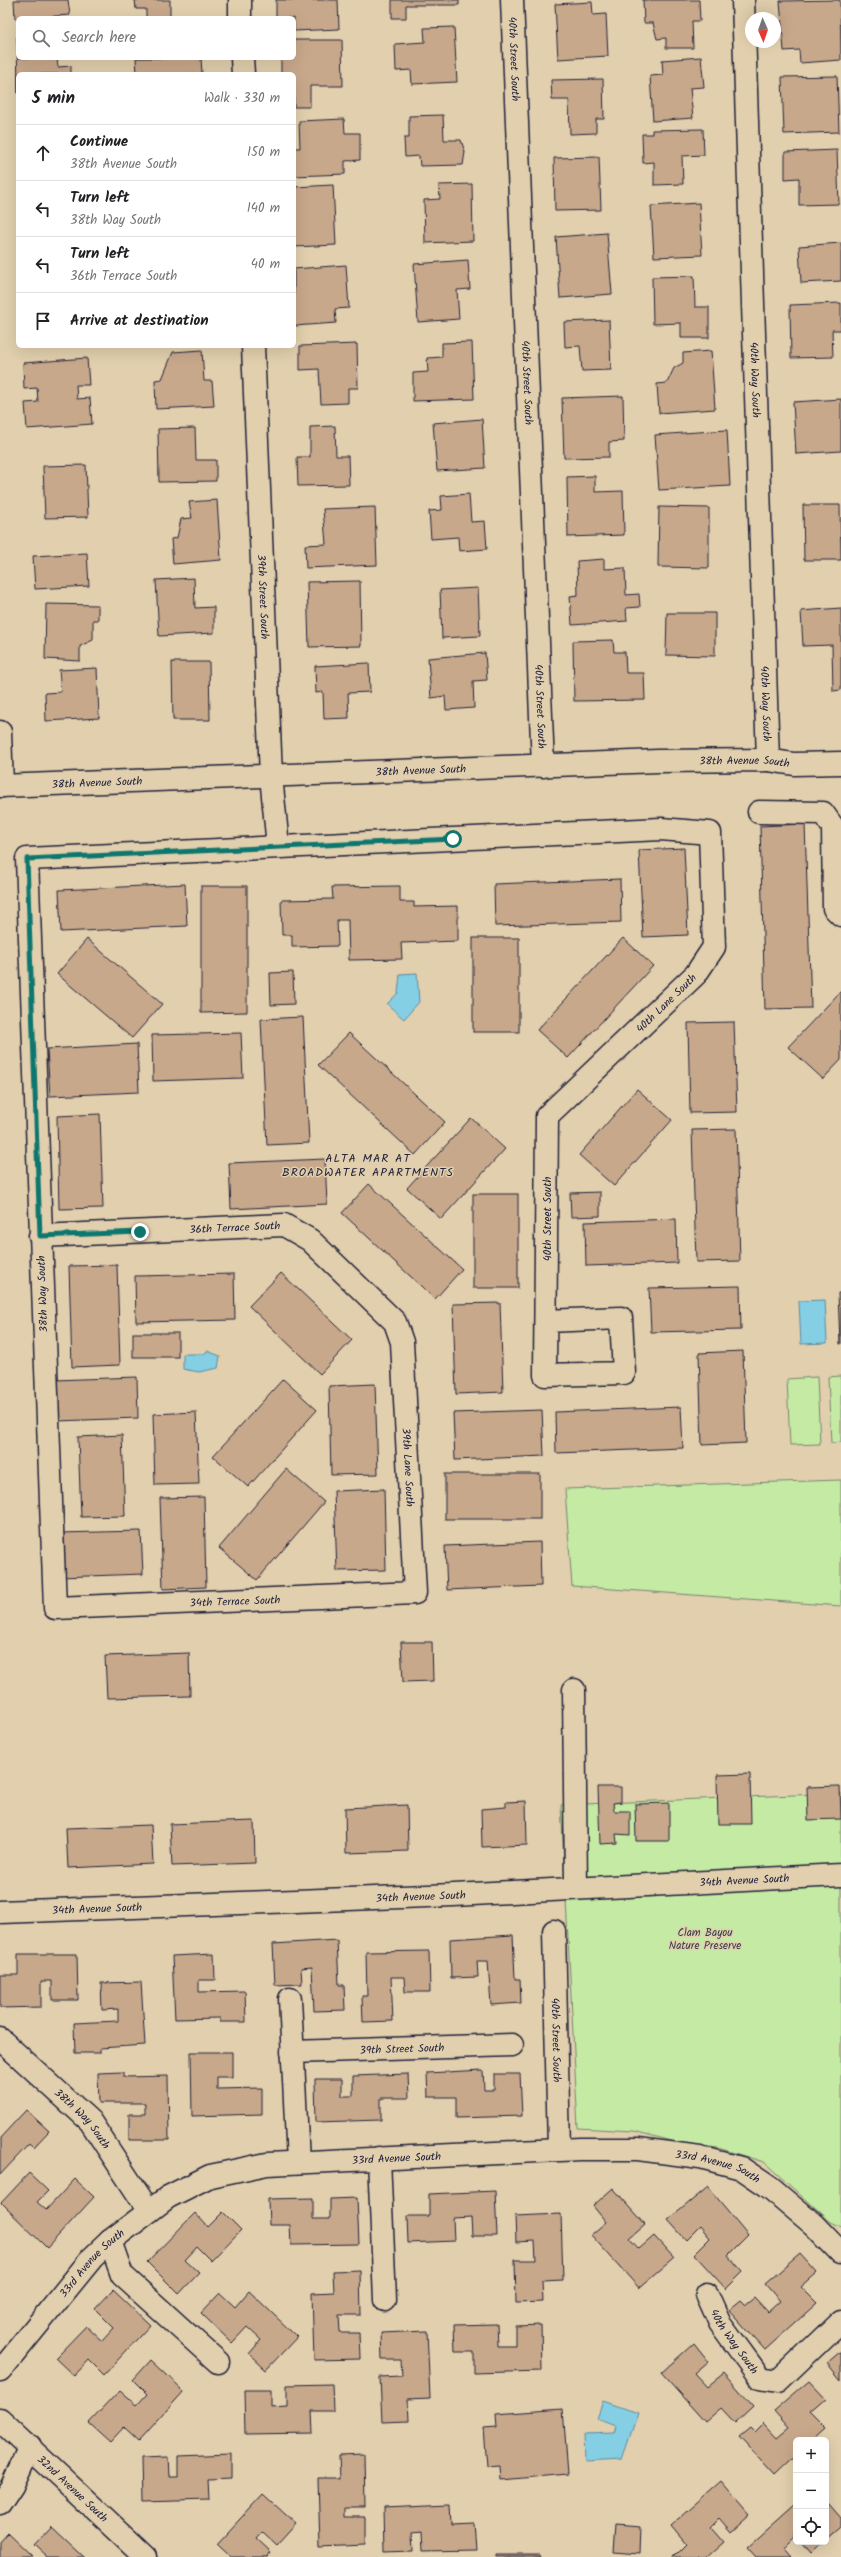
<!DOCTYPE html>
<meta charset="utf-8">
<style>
body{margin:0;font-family:Kalam,sans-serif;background:#f2f2f2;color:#202124}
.controls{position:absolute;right:12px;bottom:12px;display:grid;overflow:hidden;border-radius:6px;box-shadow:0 4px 16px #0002}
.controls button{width:36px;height:36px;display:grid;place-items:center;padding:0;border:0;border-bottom:1px solid #e0e0e0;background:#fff;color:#202124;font:20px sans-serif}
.compass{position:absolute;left:745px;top:12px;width:36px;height:36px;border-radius:50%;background:#fff;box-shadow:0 4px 16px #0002;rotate:178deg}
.stop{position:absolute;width:12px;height:12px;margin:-9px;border:3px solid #0f766e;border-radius:50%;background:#fff}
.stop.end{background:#0f766e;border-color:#fff;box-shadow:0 1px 4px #0008}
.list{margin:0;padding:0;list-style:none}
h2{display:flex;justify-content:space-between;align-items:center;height:52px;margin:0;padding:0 16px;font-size:17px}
h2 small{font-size:13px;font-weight:400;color:#757577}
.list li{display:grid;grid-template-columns:26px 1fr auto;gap:12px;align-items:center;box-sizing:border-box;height:56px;padding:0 16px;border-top:1px solid #e0e0e0}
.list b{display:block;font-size:15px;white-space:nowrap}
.list p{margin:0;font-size:13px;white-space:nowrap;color:#757577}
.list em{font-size:13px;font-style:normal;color:#757577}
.icon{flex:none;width:22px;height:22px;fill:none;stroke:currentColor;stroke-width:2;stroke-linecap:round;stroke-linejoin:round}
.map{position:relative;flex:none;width:841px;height:2557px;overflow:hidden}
.search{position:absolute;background:#fff;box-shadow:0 4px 16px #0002;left:16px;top:16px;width:280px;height:44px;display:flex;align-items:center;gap:10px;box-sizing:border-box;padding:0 14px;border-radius:6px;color:#757577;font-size:15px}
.panel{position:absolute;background:#fff;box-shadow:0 4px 16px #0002;left:16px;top:72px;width:280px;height:276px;border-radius:6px}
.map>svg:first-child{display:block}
.green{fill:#c5eaa4;stroke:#748670}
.water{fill:#84cfe4;stroke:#5d8aa0}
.building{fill:#c8a88b;stroke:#22223b}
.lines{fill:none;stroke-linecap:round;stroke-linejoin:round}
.minor-casing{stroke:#22223b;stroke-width:25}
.minor{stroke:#e1cfad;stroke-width:22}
.route{stroke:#0f766e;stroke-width:5}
.labels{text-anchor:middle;stroke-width:3;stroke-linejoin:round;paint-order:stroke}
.street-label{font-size:11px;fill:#22223b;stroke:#e1cfad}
.park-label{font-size:11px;fill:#3a404b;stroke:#e1cfad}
.neighbourhood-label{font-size:12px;letter-spacing:1px;fill:#22223b;stroke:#e1cfad}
</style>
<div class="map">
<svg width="841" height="2557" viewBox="0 0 841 2557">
<rect width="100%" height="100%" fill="#e1cfad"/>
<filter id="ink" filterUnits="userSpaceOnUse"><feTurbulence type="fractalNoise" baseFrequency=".025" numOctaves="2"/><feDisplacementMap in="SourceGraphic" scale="8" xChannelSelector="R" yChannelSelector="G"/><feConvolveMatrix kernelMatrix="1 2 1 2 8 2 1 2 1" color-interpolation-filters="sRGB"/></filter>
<g filter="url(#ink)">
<!-- green -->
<g class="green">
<polygon points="841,1376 841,1442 831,1443 828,1377"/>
<polygon points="817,1377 820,1444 790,1445 787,1379"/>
<polygon points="841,1480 841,1606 572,1586 565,1489"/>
<polygon points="841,1793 841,2227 830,2222 764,2162 718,2148 684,2144 634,2131 578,2128 561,1805"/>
</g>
<!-- water -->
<g class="water">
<polygon points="417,973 419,1002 404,1019 387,1004 398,993 400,974"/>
<polygon points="825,1300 827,1343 801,1344 799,1301"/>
<polygon points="207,1351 220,1356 218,1368 199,1372 183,1369 183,1354 204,1354"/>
<polygon points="603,2401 638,2413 622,2459 585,2461 584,2434 613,2433 615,2426 597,2419"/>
</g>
<!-- building -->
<g class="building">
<polygon points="14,0 68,0 70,15 15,19"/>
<polygon points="135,0 170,0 170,18 146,18 146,9 136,9"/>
<polygon points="276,0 338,0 339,29 294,31 294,18 276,18"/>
<polygon points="392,0 459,0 459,5 406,5 406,18 392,18"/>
<polygon points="643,0 699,0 700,21 692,21 693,48 666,48 666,38 657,39 653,23 644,23"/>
<polygon points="840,0 841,60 800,63 799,50 784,51 780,1"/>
<polygon points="592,2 593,15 606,14 608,56 558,59 555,4"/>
<polygon points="454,27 457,82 412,84 411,70 396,71 395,44 425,42 424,28"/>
<polygon points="17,37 18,58 57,58 58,67 71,66 71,74 18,74 18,94"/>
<polygon points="294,40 342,40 343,86 310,86 310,107 294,107 294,74 281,74 281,58 294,58"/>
<polygon points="701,57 704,87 690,88 693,118 653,121 650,76 663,75 662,60"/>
<polygon points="136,58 201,58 202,74 137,74"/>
<polygon points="837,76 839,132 784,134 782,77"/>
<polygon points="603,79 604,119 596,119 596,133 570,134 569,100 552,100 551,80"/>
<polygon points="443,115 444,140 461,140 465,152 463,165 420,166 419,156 405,157 404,138 409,138 409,116"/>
<polygon points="344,119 345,133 360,133 360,160 345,161 345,174 294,176 294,148 300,148 299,121"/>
<polygon points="703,129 704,155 682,156 683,184 654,185 654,162 643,163 642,134 652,134 652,130"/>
<polygon points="837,150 839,204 799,205 799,178 785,179 785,152"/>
<polygon points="599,157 601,210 555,211 554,158"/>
<polygon points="472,184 473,241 425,243 424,200 440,199 439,185"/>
<polygon points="333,185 336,245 294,247 294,187"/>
<polygon points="699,203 702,255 654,257 651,206"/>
<polygon points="607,233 612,294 560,298 556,237"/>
<polygon points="841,243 841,281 801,283 799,246"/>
<polygon points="468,260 470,289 457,290 459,319 418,322 414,264"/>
<polygon points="346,265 349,308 335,309 336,323 294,326 294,269"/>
<polygon points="694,276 695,307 709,307 709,338 681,338 681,323 653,324 652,277"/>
<polygon points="841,303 841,330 832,330 833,357 791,358 790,305"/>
<polygon points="609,320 611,370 582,371 580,346 565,347 564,322"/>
<polygon points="472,342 474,399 413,401 413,373 428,372 427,358 442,357 442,343"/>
<polygon points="357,344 358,388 348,388 348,403 321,404 319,369 300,370 300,346"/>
<polygon points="202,350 204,381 212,381 214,406 156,409 155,380 162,379 173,352"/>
<polygon points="711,351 715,409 659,413 657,384 667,383 674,368 683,363 683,353"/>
<polygon points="87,358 89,385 76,385 77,399 90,398 92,424 27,429 25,403 38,402 37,388 24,389 23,363"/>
<polygon points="623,396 624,441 609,442 609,457 564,458 562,398"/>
<polygon points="841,399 841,451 796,454 793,402"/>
<polygon points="482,419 485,468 437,471 433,423"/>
<polygon points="335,426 336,456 348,456 349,485 298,486 297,457 310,457 310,427"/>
<polygon points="195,428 196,460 216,460 216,481 159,482 158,429"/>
<polygon points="727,430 730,486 659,490 655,435"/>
<polygon points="86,465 88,517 45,518 43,466"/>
<polygon points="595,476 595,492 623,491 624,535 568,537 567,477"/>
<polygon points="469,494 471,522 485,521 487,549 459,551 458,537 431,539 429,511 442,510 441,496"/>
<polygon points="217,500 221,560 173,564 171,539 177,538 181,519 192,518 189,502"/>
<polygon points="803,505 840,505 841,560 804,560"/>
<polygon points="375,507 377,565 306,568 305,545 326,544 323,509"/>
<polygon points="659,507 709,508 709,568 658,567"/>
<polygon points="87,553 89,586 35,589 33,556"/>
<polygon points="604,559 604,569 625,568 626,595 639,594 640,607 626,608 627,621 572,625 570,596 578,595 577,561"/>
<polygon points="194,578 195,608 214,607 214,633 159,636 156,580"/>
<polygon points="360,581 361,646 309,647 307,582"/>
<polygon points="478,588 480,636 442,638 440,590"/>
<polygon points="46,604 98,605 98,620 93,620 93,640 80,646 80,661 45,659"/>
<polygon points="841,608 841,690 833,691 832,645 803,646 801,611"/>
<polygon points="667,613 715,613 715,656 666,655"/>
<polygon points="613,640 614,652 625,652 626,673 644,673 645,700 574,701 573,641"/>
<polygon points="485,653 487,680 473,681 474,708 446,710 445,696 431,698 428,658"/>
<polygon points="172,662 209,662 210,720 173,720"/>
<polygon points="369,663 370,692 348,693 349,718 324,719 323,692 316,693 315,666"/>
<polygon points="97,668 99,718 46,721 45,693 61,692 59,670"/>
<polygon points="805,824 811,1008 765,1009 760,826"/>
<polygon points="684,848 688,935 643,937 639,850"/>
<polygon points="620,879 621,922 495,926 494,884"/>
<polygon points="185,884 187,926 61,932 59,890"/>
<polygon points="201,886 247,886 247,1012 201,1013"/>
<polygon points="400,886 400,902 414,902 414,907 458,906 458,941 401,943 402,959 349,960 348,920 337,920 338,946 292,947 292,935 282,935 281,900 333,899 332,887"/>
<rect x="473" y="938" width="46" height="94"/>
<polygon points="623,938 653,966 568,1058 537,1030"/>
<polygon points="87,939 162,1004 132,1038 57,974"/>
<polygon points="293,972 294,1004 271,1005 270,973"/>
<polygon points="841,991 841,1060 823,1079 788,1047"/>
<polygon points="303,1017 309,1143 267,1145 261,1019"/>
<polygon points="734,1022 737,1112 690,1113 688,1023"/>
<polygon points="241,1033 243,1078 153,1081 152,1035"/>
<polygon points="349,1033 445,1122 415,1155 318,1065"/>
<polygon points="137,1044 139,1092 50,1096 47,1049"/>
<polygon points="637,1089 672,1120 614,1186 579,1155"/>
<polygon points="100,1114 103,1208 59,1209 57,1116"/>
<polygon points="471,1118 505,1149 441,1219 407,1188"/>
<polygon points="736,1129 740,1261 696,1262 692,1130"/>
<polygon points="325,1159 327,1204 231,1209 229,1163"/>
<polygon points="369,1184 462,1269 435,1299 342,1213"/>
<polygon points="600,1192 600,1216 571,1217 570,1193"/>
<rect x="473" y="1194" width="45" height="94"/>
<polygon points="676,1219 677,1263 586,1266 585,1222"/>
<polygon points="117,1265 120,1365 72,1367 69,1266"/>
<polygon points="281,1273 352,1340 320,1374 249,1306"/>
<polygon points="234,1274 235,1320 136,1322 135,1276"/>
<polygon points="740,1286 741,1330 651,1332 649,1288"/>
<polygon points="838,1293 841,1293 841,1344 840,1344"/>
<polygon points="500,1303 503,1392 456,1394 453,1304"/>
<rect x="133" y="1333" width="45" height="24"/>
<polygon points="743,1351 746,1443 702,1445 699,1353"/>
<polygon points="137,1377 138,1418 57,1421 55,1380"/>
<polygon points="283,1379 317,1410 248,1487 213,1456"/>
<polygon points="375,1384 378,1474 331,1475 329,1386"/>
<polygon points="681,1407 683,1448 556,1453 555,1412"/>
<polygon points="542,1410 544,1456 455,1460 453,1413"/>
<polygon points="196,1412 199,1484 155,1485 153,1414"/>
<polygon points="122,1435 125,1516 81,1517 78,1437"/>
<polygon points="286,1469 324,1502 257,1580 219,1548"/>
<rect x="445" y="1474" width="95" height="45"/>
<polygon points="384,1489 386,1570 337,1571 334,1491"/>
<polygon points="204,1497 206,1587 163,1589 160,1498"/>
<polygon points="141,1531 143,1574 60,1577 59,1533"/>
<polygon points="540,1542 541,1586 447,1590 445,1546"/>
<polygon points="401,1642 432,1642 433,1681 403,1682"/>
<polygon points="189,1653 190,1696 107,1698 105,1656"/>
<polygon points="750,1774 751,1824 718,1824 717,1775"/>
<polygon points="840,1786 841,1819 808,1820 807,1787"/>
<polygon points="598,1787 621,1787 621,1802 613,1803 614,1811 630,1811 630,1835 616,1834 617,1843 600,1844"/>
<polygon points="526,1801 527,1845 482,1847 481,1809 506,1807 506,1802"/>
<polygon points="669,1803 669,1841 636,1841 635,1804"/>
<polygon points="407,1805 408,1851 346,1853 345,1808"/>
<polygon points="254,1821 255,1863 172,1866 170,1824"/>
<polygon points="151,1825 153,1864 68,1868 66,1828"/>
<polygon points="513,1935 515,1979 520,1979 521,2003 491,2005 488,1961 477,1961 478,1977 451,1978 450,1939"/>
<polygon points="337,1940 339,1985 344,1985 345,2010 314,2011 312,1967 301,1968 302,1984 275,1985 273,1944"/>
<polygon points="429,1951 430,1992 405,1992 404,1977 391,1977 393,2021 363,2022 362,1996 367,1996 366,1952"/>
<polygon points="18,1954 77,1954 78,2000 52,2000 52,1981 41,1981 41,2007 0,2008 0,1975 18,1975"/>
<polygon points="214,1954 215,1980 199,1980 199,1992 245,1991 246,2022 220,2022 220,2018 175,2019 172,1956"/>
<polygon points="141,1982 145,2045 100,2048 100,2053 75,2053 74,2023 118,2021 118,2009 102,2010 101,1983"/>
<polygon points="191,2052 232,2052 232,2077 217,2077 217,2089 262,2088 262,2114 192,2116"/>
<polygon points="483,2070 484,2090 494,2090 494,2074 520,2074 522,2116 456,2118 456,2097 428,2097 427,2073"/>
<polygon points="124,2072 124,2077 168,2076 169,2140 129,2140 129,2114 145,2114 145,2103 99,2103 98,2073"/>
<polygon points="408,2074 409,2098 381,2098 381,2120 316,2122 315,2079 342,2079 342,2096 353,2096 353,2076"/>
<polygon points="26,2110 49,2131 33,2148 29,2144 0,2175 0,2138"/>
<polygon points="29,2173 48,2191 37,2202 46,2210 75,2179 94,2197 47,2248 1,2203"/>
<polygon points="708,2187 748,2235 728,2255 743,2272 726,2289 694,2254 710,2238 700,2226 686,2240 668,2220"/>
<polygon points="613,2188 645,2224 629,2238 639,2249 654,2236 674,2258 639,2288 591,2235 606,2222 593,2206"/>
<polygon points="495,2191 497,2236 472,2236 471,2217 453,2218 454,2241 408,2243 407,2216 429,2216 429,2194"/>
<polygon points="313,2198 313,2219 330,2219 330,2199 357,2198 359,2244 291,2245 290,2225 269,2225 268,2199"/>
<polygon points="223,2212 241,2230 211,2261 197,2247 185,2260 199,2273 179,2294 147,2262 195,2213 208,2227"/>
<polygon points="561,2214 563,2280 542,2281 543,2302 516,2303 515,2260 536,2260 535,2241 516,2242 515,2216"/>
<polygon points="800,2254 817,2273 801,2287 817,2303 765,2350 729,2310 740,2301 744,2305 754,2297 768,2312 780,2301 765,2284"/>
<polygon points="360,2270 361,2315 339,2315 340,2333 359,2333 360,2359 314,2360 312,2293 334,2292 333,2271"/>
<polygon points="113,2290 150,2325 104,2375 89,2360 74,2376 55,2358 86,2326 102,2341 114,2328 95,2309"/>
<polygon points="249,2291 297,2337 266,2370 249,2354 261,2340 247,2327 232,2343 201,2313 220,2293 235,2307"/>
<polygon points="497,2324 498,2346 515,2346 515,2326 541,2325 542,2371 474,2373 474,2352 455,2352 454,2325"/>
<polygon points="427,2331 430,2398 408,2399 409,2421 382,2422 380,2377 402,2376 401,2360 382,2360 381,2333"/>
<polygon points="694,2343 709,2362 695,2374 707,2387 724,2373 753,2406 735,2423 721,2408 705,2422 661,2373"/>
<polygon points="841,2351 841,2380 827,2363"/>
<polygon points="151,2360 184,2391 139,2441 124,2427 110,2442 89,2423 120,2390 137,2405 147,2394 133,2380"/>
<polygon points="809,2381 826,2399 810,2413 826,2429 814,2440 796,2440 796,2456 775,2476 739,2437 750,2428 754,2432 763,2423 777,2438 789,2428 774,2411"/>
<polygon points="332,2384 333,2411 312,2411 313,2433 245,2434 244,2390 271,2390 271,2408 287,2407 287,2385"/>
<polygon points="563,2409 568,2474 501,2480 500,2466 487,2467 484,2428 497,2427 496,2414"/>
<polygon points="231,2454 231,2478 208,2479 209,2500 142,2502 141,2458 168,2457 169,2477 178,2477 178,2456"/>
<polygon points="364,2454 365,2508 344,2508 344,2517 365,2517 365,2545 320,2547 318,2478 340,2478 339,2455"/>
<polygon points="721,2481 750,2515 731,2532 719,2518 711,2526 724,2541 706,2557 672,2557 685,2544 670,2526"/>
<polygon points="263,2494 296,2524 277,2545 262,2531 256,2538 271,2552 267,2557 231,2557 217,2544"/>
<polygon points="828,2503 841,2518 841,2526 826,2539"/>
<polygon points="796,2504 796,2537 784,2549 791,2557 757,2557 748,2547"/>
<polygon points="450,2505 451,2526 474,2525 476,2550 422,2551 421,2530 412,2531 413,2551 384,2552 383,2508"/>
<polygon points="616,2524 641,2526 640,2553 614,2551"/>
<polygon points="52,2526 84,2556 84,2557 47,2557 34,2545"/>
<polygon points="7,2533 32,2557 0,2557 0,2541"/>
<polygon points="802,2542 823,2542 811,2553"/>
<polygon points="496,2555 540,2555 541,2557 496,2557"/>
</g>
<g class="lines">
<!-- minor casing -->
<g class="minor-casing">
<g id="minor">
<polyline points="240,0 240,18"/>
<path id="s1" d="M512 0 543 766"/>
<path id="s2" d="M743 0 768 760"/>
<polyline points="242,58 243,74"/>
<path id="s3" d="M253 346 271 776 278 846"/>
<polyline points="0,732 2,786"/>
<path id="s4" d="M0 786 658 761 768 760 794 764 841 763"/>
<polyline points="759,812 823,813 833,827 834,908 841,915"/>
<path id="s5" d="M40 1236 284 1225 310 1240 395 1322 402 1342 415 1593 55 1608 27 859 661 829 710 833 714 947 696 974 547 1116 545 1375 624 1373 621 1318 546 1321"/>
<polyline points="574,1690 576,1887"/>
<path id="s6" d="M0 1912 454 1895 841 1875"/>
<path id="s7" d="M554 1931 559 2149"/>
<polyline points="290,1999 298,2162"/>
<path id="s8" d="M0 2039 90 2121 149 2211"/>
<path id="s9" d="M292 2052 512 2045"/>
<polyline points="379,2158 385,2300"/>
<polyline points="110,2241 122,2275 218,2362"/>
<path id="s10" d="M707 2294 720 2323 760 2378 778 2381 841 2321"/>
<path id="s11" d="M0 2371 92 2258 110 2241 168 2197 210 2176 267 2164 580 2149H638L700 2157 741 2168 769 2187 814 2225 841 2253"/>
<path id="s12" d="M0 2420 146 2557"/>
<polyline points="0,2504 12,2486 30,2446"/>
</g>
</g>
<!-- minor -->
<use href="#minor" class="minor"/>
</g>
</g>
<g class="lines" filter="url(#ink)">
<!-- route -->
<polyline class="route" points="140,1232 40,1236 27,859 453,839"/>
</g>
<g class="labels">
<!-- street labels -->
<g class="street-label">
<text dy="4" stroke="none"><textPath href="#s1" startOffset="59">40th Street South</textPath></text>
<text dy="4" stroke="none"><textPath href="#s2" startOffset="380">40th Way South</textPath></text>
<text dy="4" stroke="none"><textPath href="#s1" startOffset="383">40th Street South</textPath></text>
<text dy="4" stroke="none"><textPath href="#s3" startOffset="251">39th Street South</textPath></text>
<text dy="4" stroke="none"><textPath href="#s2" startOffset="704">40th Way South</textPath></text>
<text dy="4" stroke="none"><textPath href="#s1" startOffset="707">40th Street South</textPath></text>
<text dy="4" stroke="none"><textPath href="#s4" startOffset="745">38th Avenue South</textPath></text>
<text dy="4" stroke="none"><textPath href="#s4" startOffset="421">38th Avenue South</textPath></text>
<text dy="4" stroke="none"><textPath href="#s4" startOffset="97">38th Avenue South</textPath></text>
<text transform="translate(666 1003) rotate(-44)" y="4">40th Lane South</text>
<text transform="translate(547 1219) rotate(-90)" y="4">40th Street South</text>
<text dy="4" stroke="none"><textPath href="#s5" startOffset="195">36th Terrace South</textPath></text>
<text transform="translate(42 1294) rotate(-92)" y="4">38th Way South</text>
<text dy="4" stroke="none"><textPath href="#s5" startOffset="539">39th Lane South</textPath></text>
<text transform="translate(235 1601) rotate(-2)" y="4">34th Terrace South</text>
<text dy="4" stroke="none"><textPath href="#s6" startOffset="745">34th Avenue South</textPath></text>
<text dy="4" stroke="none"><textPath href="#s6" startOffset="421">34th Avenue South</textPath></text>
<text dy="4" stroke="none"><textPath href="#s6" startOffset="97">34th Avenue South</textPath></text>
<text dy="4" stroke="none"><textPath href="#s7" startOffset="109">40th Street South</textPath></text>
<text dy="4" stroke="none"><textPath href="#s9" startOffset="110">39th Street South</textPath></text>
<text dy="4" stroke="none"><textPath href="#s8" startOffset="115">38th Way South</textPath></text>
<text dy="4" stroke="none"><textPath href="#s11" startOffset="478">33rd Avenue South</textPath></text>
<text dy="4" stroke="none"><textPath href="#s11" startOffset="802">33rd Avenue South</textPath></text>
<text dy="4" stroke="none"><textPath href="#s11" startOffset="142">33rd Avenue South</textPath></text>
<text dy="4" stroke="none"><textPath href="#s10" startOffset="55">40th Way South</textPath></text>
<text dy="4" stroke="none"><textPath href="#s12" startOffset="100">32nd Avenue South</textPath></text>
</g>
<!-- park labels -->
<g class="park-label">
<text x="705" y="1936">Clam Bayou<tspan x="705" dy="13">Nature Preserve</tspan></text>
</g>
<!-- neighbourhood labels -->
<g class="neighbourhood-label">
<text x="368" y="1162">ALTA MAR AT<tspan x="368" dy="14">BROADWATER APARTMENTS</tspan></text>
</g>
</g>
</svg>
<div class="controls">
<button>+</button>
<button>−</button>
<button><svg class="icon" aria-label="locate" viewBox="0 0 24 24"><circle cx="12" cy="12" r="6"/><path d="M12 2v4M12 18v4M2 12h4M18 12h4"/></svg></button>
</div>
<svg class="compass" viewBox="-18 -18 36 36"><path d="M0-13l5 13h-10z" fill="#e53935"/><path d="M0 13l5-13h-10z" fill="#757577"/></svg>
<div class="stop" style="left:453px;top:839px"></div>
<div class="stop end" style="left:140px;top:1232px"></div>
<div class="search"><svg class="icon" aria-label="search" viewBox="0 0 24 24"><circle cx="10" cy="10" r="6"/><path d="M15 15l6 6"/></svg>Search here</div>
<section class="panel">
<h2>5 min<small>Walk · 330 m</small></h2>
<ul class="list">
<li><svg class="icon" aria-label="ahead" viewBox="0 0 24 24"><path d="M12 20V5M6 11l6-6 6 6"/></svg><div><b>Continue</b><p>38th Avenue South</p></div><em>150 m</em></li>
<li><svg class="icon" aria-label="left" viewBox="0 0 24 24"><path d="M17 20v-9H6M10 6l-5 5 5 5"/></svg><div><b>Turn left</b><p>38th Way South</p></div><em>140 m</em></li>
<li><svg class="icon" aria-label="left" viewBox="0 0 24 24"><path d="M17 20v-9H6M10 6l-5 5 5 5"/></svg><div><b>Turn left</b><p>36th Terrace South</p></div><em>40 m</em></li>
<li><svg class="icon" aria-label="arrive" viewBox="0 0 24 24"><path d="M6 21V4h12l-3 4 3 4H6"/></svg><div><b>Arrive at destination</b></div></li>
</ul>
</section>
</div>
